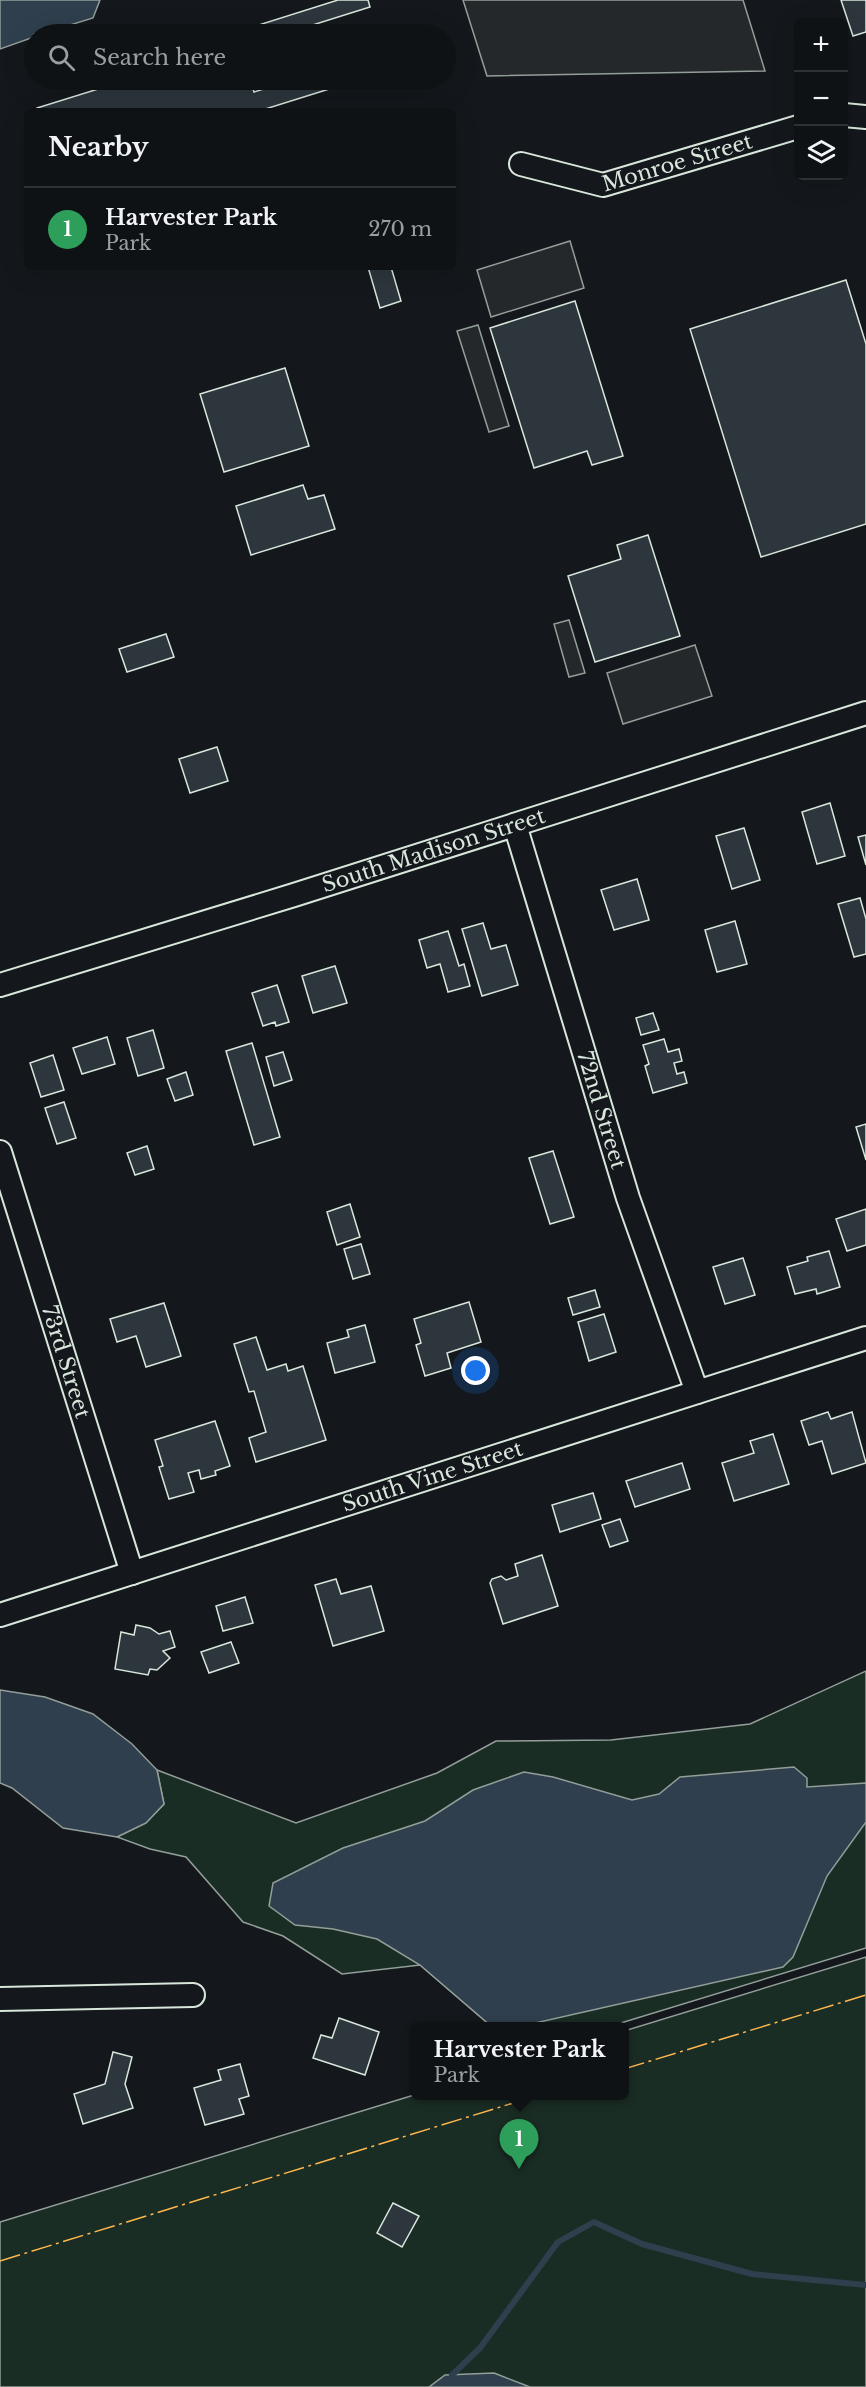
<!DOCTYPE html>
<meta charset="utf-8">
<style>
body{margin:0;font-family:"Libre Baskerville",serif;background:#181b1e;color:#f1f3f6}
.controls{position:absolute;right:18px;top:18px;display:grid;overflow:hidden;border-radius:9px;box-shadow:0 6px 24px #0002}
.controls button{width:54px;height:54px;display:grid;place-items:center;padding:0;border:0;border-bottom:2px solid #2f3234;background:#0f1215;color:#f1f3f6;font:30px sans-serif}
.you{position:absolute;left:476px;top:1371px;width:21px;height:21px;margin:-15px;border:4px solid #fff;border-radius:50%;background:#1a73e8;box-shadow:0 0 0 9px #1a73e833}
.badge{display:grid;place-items:center;width:39px;height:39px;border-radius:50%;background:#0b8043;color:#fff;font-size:20px;font-weight:700}
.pin{position:absolute;translate:-50% -50px;filter:drop-shadow(0 2px 3px #0008)}
.pin::after{content:'';position:absolute;top:32px;width:21px;height:18px;background:inherit;clip-path:polygon(0 0,100% 0,50% 100%)}
.popup{position:absolute;left:410px;top:2022px;width:219px;height:78px;box-sizing:border-box;display:grid;place-content:center;border-radius:9px;background:#0f1215;filter:drop-shadow(0 2px 4px #0005);font-size:20px;white-space:nowrap;color:#9b9ea0}
.popup b{font-size:22px;color:#f1f3f6}
.popup::after{content:'';position:absolute;left:50%;top:100%;margin-left:-12px;border:12px solid transparent;border-top-color:#0f1215}
.list{margin:0;padding:0;list-style:none}
h2{display:flex;justify-content:space-between;align-items:center;height:78px;margin:0;padding:0 24px;font-size:26px}
h2 small{font-size:20px;font-weight:400;color:#9b9ea0}
.list li{display:grid;grid-template-columns:39px 1fr auto;gap:18px;align-items:center;box-sizing:border-box;height:84px;padding:0 24px;border-top:2px solid #2f3234}
.list b{display:block;font-size:22px;white-space:nowrap}
.list p{margin:0;font-size:20px;white-space:nowrap;color:#9b9ea0}
.list em{font-size:20px;font-style:normal;color:#9b9ea0}
.icon{flex:none;width:33px;height:33px;fill:none;stroke:currentColor;stroke-width:2;stroke-linecap:round;stroke-linejoin:round}
.map{position:relative;flex:none;width:866px;height:2387px;overflow:hidden}
.search{position:absolute;background:#0f1215;box-shadow:0 6px 24px #0002;left:24px;top:24px;width:432px;height:66px;display:flex;align-items:center;gap:15px;box-sizing:border-box;padding:0 21px;border-radius:33px;color:#9b9ea0;font-size:22px}
.panel{position:absolute;background:#0f1215;box-shadow:0 6px 24px #0002;left:24px;top:108px;width:432px;height:162px;border-radius:9px}
.map>svg:first-child{display:block}
.green{fill:#1a2d24;stroke:#939e99;stroke-width:1.5}
.parking{fill:#24282b;stroke:#939e99;stroke-width:1.5}
.water{fill:#2f3f4d;stroke:#939e99;stroke-width:1.5}
.lines{fill:none;stroke-linecap:round;stroke-linejoin:round}
.stream{stroke:#2f3f4d;stroke-width:6}
.building{fill:#2c363c;stroke:#d8e6dc;stroke-width:1.5}
.minor-casing{stroke:#d8e6dc;stroke-width:26}
.minor{stroke:#14181c;stroke-width:22}
.power{stroke:#ffb74d;stroke-width:1.5;stroke-dasharray:21 4.5 3 4.5;stroke-linecap:butt}
.labels{text-anchor:middle;stroke-width:4.5;stroke-linejoin:round;paint-order:stroke}
.street-label{font-size:21px;fill:#d8e6dc;stroke:#14181c}
</style>
<div class="map">
<svg width="866" height="2387" viewBox="0 0 866 2387">
<rect width="100%" height="100%" fill="#14181c"/>
<!-- green -->
<g class="green">
<polygon points="866,1671 866,1948 611,2026 491,2026 420,1965 342,1974 283,1936 243,1922 186,1857 150,1849 117,1837 146,1823 164,1804 157,1770 296,1823 437,1773 496,1741 611,1740 750,1724"/>
<polygon points="866,1957 866,2387 0,2387 0,2222 414,2095 624,2096 624,2031"/>
</g>
<!-- parking -->
<g class="parking">
<polygon points="463,0 743,0 765,71 487,76"/>
<polygon points="570,241 584,288 491,317 477,270"/>
<polygon points="478,325 509,426 489,432 457,331"/>
<polygon points="569,620 585,673 569,677 554,624"/>
<polygon points="695,645 712,696 623,724 607,673"/>
</g>
<!-- water -->
<g class="water">
<polygon points="0,0 100,0 93,18 41,34 34,34 34,37 0,49"/>
<polygon points="0,1690 45,1697 93,1714 132,1744 157,1770 164,1804 146,1823 117,1837 63,1828 12,1788 0,1783"/>
<polygon points="794,1767 807,1778 807,1787 866,1783 866,1822 827,1876 793,1957 783,1967 522,2026 491,2026 420,1965 377,1939 333,1929 295,1925 269,1906 273,1883 343,1848 425,1821 473,1790 524,1772 553,1777 632,1800 659,1794 680,1777"/>
<polygon points="494,2373 530,2387 429,2387 445,2375"/>
</g>
<g class="lines">
<!-- stream -->
<polyline class="stream" points="452,2375 480,2348 558,2242 594,2222 642,2244 752,2274 866,2285"/>
</g>
<!-- building -->
<g class="building">
<polygon points="338,0 368,0 370,7 284,34 230,34"/>
<polygon points="841,0 866,0 866,32 853,36"/>
<polygon points="127,80 250,80 254,92 293,80 358,80 259,111 38,111 37,108"/>
<polygon points="368,267 391,267 401,301 380,308"/>
<polygon points="846,280 866,344 866,524 761,557 690,329"/>
<polygon points="575,301 623,456 592,465 587,451 534,468 490,328"/>
<polygon points="285,368 309,446 224,472 200,394"/>
<polygon points="303,485 308,499 324,495 335,529 251,555 236,506"/>
<polygon points="648,535 680,636 595,662 568,576 621,559 617,545"/>
<polygon points="166,634 174,657 127,672 119,649"/>
<polygon points="217,747 228,781 190,793 179,759"/>
<polygon points="830,803 845,856 817,864 802,812"/>
<polygon points="744,828 760,880 732,889 716,836"/>
<polygon points="866,835 866,865 858,837"/>
<polygon points="637,879 649,920 614,930 601,890"/>
<polygon points="860,898 866,919 866,954 854,957 838,904"/>
<polygon points="735,921 747,964 717,972 705,930"/>
<polygon points="483,923 491,949 506,945 518,985 482,996 462,929"/>
<polygon points="448,931 459,966 464,964 470,986 448,992 440,964 427,968 419,940"/>
<polygon points="335,966 347,1003 313,1013 302,976"/>
<polygon points="277,985 289,1022 276,1026 275,1022 263,1026 252,993"/>
<polygon points="653,1013 659,1030 641,1035 636,1018"/>
<polygon points="153,1030 164,1068 138,1076 127,1038"/>
<polygon points="107,1037 115,1064 82,1074 73,1048"/>
<polygon points="664,1039 668,1052 679,1049 682,1061 674,1063 677,1074 684,1072 687,1083 653,1093 645,1066 649,1064 643,1045"/>
<polygon points="252,1043 280,1137 254,1145 226,1051"/>
<polygon points="283,1052 292,1080 274,1086 266,1057"/>
<polygon points="53,1055 64,1090 41,1097 30,1063"/>
<polygon points="186,1072 193,1095 175,1101 167,1079"/>
<polygon points="64,1102 76,1138 57,1144 45,1108"/>
<polygon points="866,1124 866,1160 856,1127"/>
<polygon points="147,1146 154,1169 135,1175 127,1153"/>
<polygon points="553,1151 574,1217 550,1224 529,1158"/>
<polygon points="350,1204 360,1237 337,1245 327,1212"/>
<polygon points="866,1209 866,1245 847,1251 836,1219"/>
<polygon points="361,1244 370,1274 353,1279 344,1249"/>
<polygon points="829,1251 840,1287 817,1294 816,1289 795,1294 787,1267 808,1261 807,1257"/>
<polygon points="743,1258 755,1295 725,1304 713,1267"/>
<polygon points="595,1290 600,1307 573,1315 568,1298"/>
<polygon points="469,1302 481,1342 447,1353 451,1368 425,1376 416,1345 421,1343 414,1319"/>
<polygon points="164,1303 181,1356 146,1367 136,1336 117,1342 110,1319"/>
<polygon points="604,1314 616,1352 589,1361 578,1322"/>
<polygon points="365,1325 375,1362 335,1373 327,1343 349,1337 347,1330"/>
<polygon points="256,1337 267,1370 286,1364 288,1371 303,1366 326,1440 256,1462 249,1438 266,1432 254,1391 249,1392 234,1344"/>
<polygon points="828,1412 831,1419 852,1412 866,1463 832,1474 822,1441 809,1445 801,1421"/>
<polygon points="215,1421 230,1466 215,1471 216,1475 201,1479 199,1470 188,1473 194,1492 169,1499 159,1467 163,1466 155,1440"/>
<polygon points="773,1434 789,1484 734,1501 722,1463 754,1453 750,1441"/>
<polygon points="682,1463 690,1489 635,1507 626,1481"/>
<polygon points="593,1493 601,1519 560,1532 552,1505"/>
<polygon points="620,1519 628,1541 610,1547 602,1525"/>
<polygon points="542,1555 558,1606 503,1624 490,1583 492,1579 501,1576 506,1580 518,1576 515,1564"/>
<polygon points="336,1579 341,1594 371,1586 384,1631 333,1646 315,1585"/>
<polygon points="245,1597 253,1623 223,1631 216,1606"/>
<polygon points="136,1625 150,1628 159,1634 170,1631 175,1647 163,1651 170,1658 157,1670 150,1669 148,1675 115,1669 121,1632 134,1635"/>
<polygon points="231,1642 239,1663 209,1673 201,1652"/>
<polygon points="339,2018 379,2032 365,2075 313,2058 321,2035 332,2038"/>
<polygon points="113,2052 132,2057 125,2084 133,2108 83,2124 74,2094 105,2084"/>
<polygon points="240,2064 249,2096 239,2099 244,2114 205,2125 194,2088 221,2080 218,2070"/>
<polygon points="393,2203 419,2216 402,2247 377,2233"/>
</g>
<g class="lines">
<!-- minor casing -->
<g class="minor-casing">
<g id="minor">
<polyline points="844,115 866,117"/>
<path id="s1" d="M521 164 603 185 798 127"/>
<path id="s2" d="M515 825 628 1198 697 1392"/>
<path id="s3" d="M0 985 294 895 866 713"/>
<path id="s4" d="M0 1152 132 1573"/>
<path id="s5" d="M0 1615 866 1338"/>
<polyline points="0,1999 193,1995"/>
</g>
</g>
<!-- minor -->
<use href="#minor" class="minor"/>
<!-- power -->
<g class="power">
<polyline points="624,2069 866,1995"/>
<polyline points="0,2261 536,2096"/>
</g>
</g>
<g class="labels">
<!-- street labels -->
<g class="street-label">
<text dy="7" stroke="none"><textPath href="#s1" startOffset="162">Monroe Street</textPath></text>
<text dy="7" stroke="none"><textPath href="#s3" startOffset="454">South Madison Street</textPath></text>
<text dy="7" stroke="none"><textPath href="#s2" startOffset="298">72nd Street</textPath></text>
<text dy="7" stroke="none"><textPath href="#s4" startOffset="220">73rd Street</textPath></text>
<text dy="7" stroke="none"><textPath href="#s5" startOffset="454">South Vine Street</textPath></text>
</g>
</g>
</svg>
<div class="controls">
<button>+</button>
<button>−</button>
<button><svg class="icon" aria-label="layers" viewBox="0 0 24 24"><path d="M12 4l9 5-9 5-9-5zM3 14l9 5 9-5"/></svg></button>
</div>
<div class="you"></div>
<div class="pin badge" style="left:519px;top:2169px;background:#2e9e5b">1</div>
<div class="popup"><b>Harvester Park</b>Park</div>
<div class="search"><svg class="icon" aria-label="search" viewBox="0 0 24 24"><circle cx="10" cy="10" r="6"/><path d="M15 15l6 6"/></svg>Search here</div>
<section class="panel">
<h2>Nearby<small></small></h2>
<ul class="list">
<li><span class="badge" style="background:#2e9e5b">1</span><div><b>Harvester Park</b><p>Park</p></div><em>270 m</em></li>
</ul>
</section>
</div>
